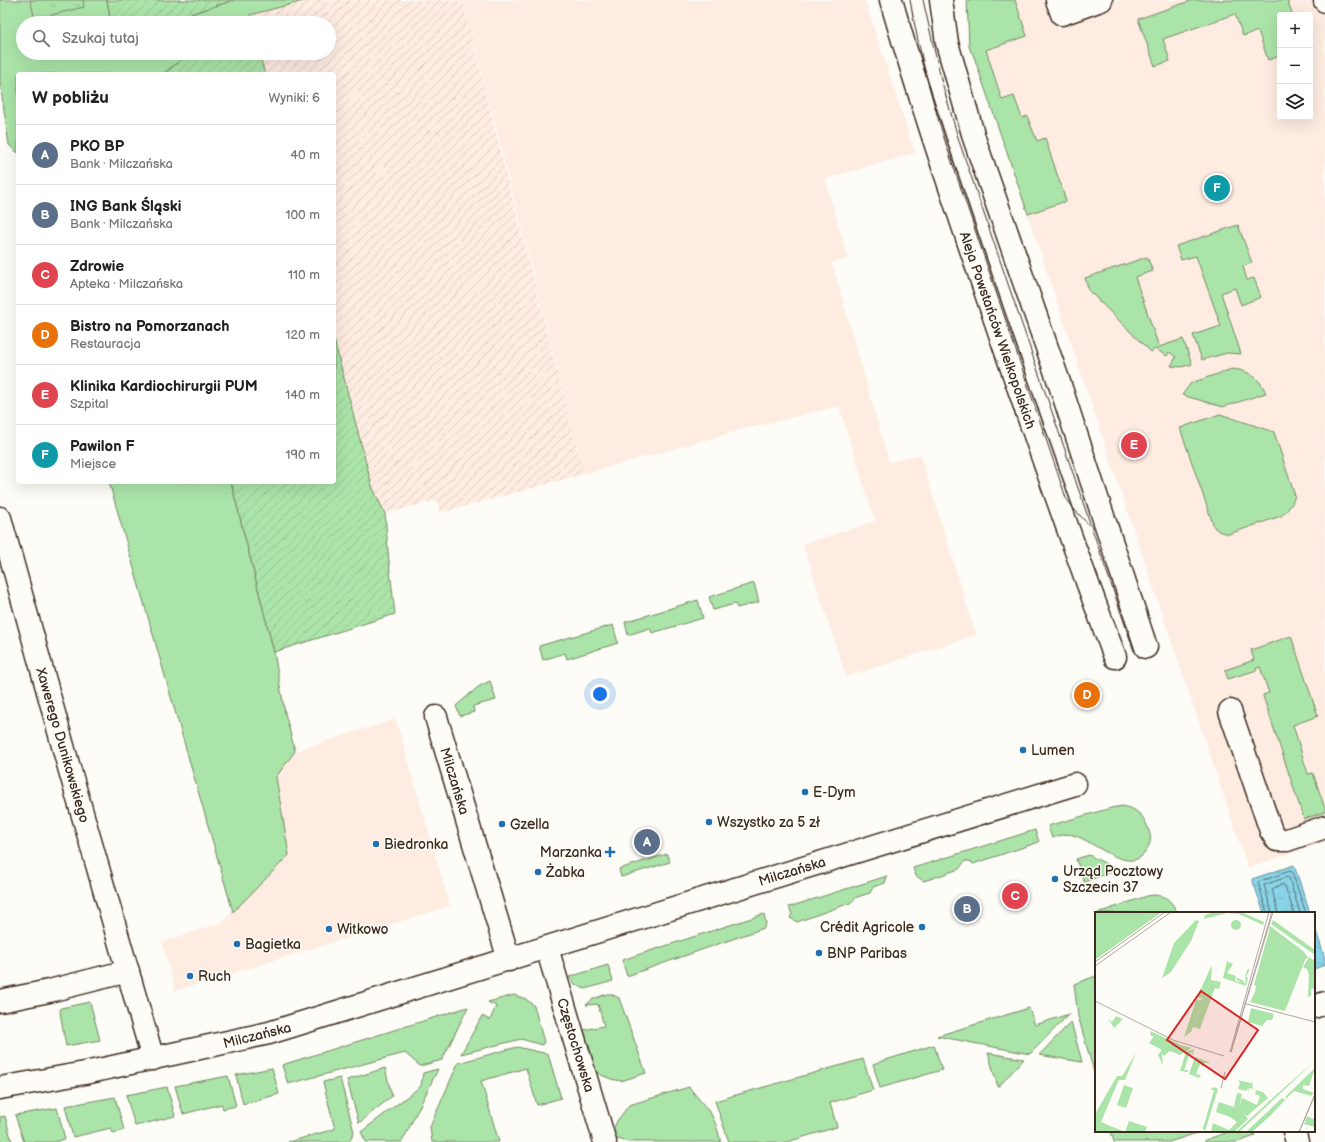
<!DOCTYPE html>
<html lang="pl">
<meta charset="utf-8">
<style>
body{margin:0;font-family:"Balsamiq Sans",sans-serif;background:#f2f2f2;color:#222}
.controls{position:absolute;right:12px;top:12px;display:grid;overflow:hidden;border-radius:4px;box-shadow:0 4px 16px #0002}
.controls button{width:36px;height:36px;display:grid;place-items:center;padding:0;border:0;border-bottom:1px solid #e0e0e0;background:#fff;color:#222;font:20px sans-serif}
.you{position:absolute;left:600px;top:694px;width:14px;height:14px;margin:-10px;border:3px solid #fff;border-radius:50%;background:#1a73e8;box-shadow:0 0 0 6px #1a73e833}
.badge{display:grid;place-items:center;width:26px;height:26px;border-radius:50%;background:#7c3aed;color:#fff;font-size:13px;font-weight:700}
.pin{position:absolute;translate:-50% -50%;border:2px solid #fff;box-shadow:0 1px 4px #0006}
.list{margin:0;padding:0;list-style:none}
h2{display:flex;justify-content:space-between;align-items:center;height:52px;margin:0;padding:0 16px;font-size:17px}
h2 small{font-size:13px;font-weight:400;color:#767676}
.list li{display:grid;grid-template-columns:26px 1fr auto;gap:12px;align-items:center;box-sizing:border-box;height:60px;padding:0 16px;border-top:1px solid #e0e0e0}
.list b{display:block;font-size:15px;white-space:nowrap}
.list p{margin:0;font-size:13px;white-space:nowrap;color:#767676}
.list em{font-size:13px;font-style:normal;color:#767676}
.icon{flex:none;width:22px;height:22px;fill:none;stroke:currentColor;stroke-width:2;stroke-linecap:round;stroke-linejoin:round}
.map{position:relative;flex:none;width:1325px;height:1142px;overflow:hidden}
.search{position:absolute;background:#fff;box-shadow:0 4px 16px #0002;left:16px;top:16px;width:320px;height:44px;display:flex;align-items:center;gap:10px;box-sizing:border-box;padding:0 14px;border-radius:22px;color:#767676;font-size:15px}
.panel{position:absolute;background:#fff;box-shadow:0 4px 16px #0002;left:16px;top:72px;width:320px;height:412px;border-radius:4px}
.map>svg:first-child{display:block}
.built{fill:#feece2;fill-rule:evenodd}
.industrial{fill:url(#industrial-furrows)}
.grass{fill:#abe4a8;stroke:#738763}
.park{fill:url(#park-tufts);stroke:#738763}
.garden{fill:url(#garden-furrows);stroke:#738763}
.water{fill:url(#water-ripples);stroke:#6a9098}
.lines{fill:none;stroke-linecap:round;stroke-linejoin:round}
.shore{stroke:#5a6e6f;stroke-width:1}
.minor-casing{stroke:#3b2a1e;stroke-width:25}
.minor{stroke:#fdfcf7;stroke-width:22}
.tram{stroke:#3b2a1e;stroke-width:1}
.poi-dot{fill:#1f6fb2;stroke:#fdfcf7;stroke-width:1.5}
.labels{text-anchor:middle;stroke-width:3;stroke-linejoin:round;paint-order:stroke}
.street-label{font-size:14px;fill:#3b2a1e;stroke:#fdfcf7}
.poi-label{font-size:14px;fill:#3b2a1e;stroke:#fdfcf7;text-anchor:start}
.inset-road{fill:none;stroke:#afa8a0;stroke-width:1}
.view{fill:#d62828;fill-opacity:0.15;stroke:#d62828;stroke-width:2}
.inset-edge{fill:none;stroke:#3b2a1e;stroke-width:2}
</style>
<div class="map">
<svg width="1325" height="1142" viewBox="0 0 1325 1142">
<defs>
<pattern id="industrial-furrows" width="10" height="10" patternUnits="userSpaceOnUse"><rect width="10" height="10" fill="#feece2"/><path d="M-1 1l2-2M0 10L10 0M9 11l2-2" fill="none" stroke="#dbcbc1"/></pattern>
<pattern id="park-tufts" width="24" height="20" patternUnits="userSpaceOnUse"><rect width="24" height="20" fill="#abe4a8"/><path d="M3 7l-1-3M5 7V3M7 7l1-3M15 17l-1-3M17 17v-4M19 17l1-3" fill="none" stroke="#94c490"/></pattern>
<pattern id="garden-furrows" width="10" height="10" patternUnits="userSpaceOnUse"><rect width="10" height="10" fill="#abe4a8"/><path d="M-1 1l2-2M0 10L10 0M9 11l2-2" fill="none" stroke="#94c490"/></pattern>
<pattern id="water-ripples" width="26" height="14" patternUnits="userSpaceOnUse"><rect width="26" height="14" fill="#89d4e9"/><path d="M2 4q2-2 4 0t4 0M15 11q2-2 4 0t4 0" fill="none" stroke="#77b6c7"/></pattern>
</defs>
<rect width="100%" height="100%" fill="#fdfcf7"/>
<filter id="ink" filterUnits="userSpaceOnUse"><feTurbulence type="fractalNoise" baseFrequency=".025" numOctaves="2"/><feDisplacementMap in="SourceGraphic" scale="8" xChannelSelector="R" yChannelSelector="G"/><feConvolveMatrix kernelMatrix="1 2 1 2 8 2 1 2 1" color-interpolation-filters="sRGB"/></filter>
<g filter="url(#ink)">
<!-- built -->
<g class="built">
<polygon points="463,0 865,0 915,153 825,179 848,258 832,263 889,462 920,454 976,635 846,677 803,544 875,521 839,406 737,431 584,474"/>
<path d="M1015 0H1325V842L1248 868 973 53ZM1280 15H1310V117H1280Z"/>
<polygon points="396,719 450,906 175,991 162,942 221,923 289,855 276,777 295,751"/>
</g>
<!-- industrial -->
<polygon class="industrial" points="307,0 463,0 505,170 584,474 440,513 437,500 385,514 372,486 334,340 334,74 265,74 259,53 329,53 329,23 252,23 249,15"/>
<!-- grass -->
<g class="grass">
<polygon points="0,0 107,0 111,23 23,23 23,53 190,53 163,74 18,74 18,153 9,145 0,82"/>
<polygon points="234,0 307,0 250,15 250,18 242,20 238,23 162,23"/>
<polygon points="967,0 1015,0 1027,36 986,50 1002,100 1014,96 1022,118 1027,116 1037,141 1045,138 1066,201 1028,214 973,54 971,52 969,46"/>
<polygon points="1193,0 1287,0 1293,15 1280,15 1280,56 1268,60 1258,31 1243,36 1235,14 1163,39 1170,61 1155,66 1138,19"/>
<polygon points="1238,225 1252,263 1243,266 1247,280 1254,278 1261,297 1241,305 1235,288 1221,293 1241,354 1227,353 1202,360 1193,335 1221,326 1196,256 1181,260 1176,246"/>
<polygon points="1147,257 1153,271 1135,277 1159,347 1183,339 1192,364 1181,367 1171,366 1176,357 1169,352 1167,356 1155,349 1151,352 1089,291 1085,278"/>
<path d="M1232 369C1248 370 1260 378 1266 393L1223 407 1182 395 1191 383Z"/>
<path d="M1220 414 1274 432 1295 496C1292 505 1288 510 1281 516L1229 534C1223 533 1218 532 1214 527L1180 428Z"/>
<polygon points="109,482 231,482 274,652 285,713 295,751 276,777 289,855 233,912"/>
<polygon points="754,583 759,602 737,608 735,604 713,610 709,597"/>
<polygon points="698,600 703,618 652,633 650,628 628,635 625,622"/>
<polygon points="613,625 618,643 567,659 565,653 543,660 539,646"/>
<polygon points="1291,636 1318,716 1293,725 1308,774 1313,773 1325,809 1325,812 1304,819 1263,696 1263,695 1269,693 1260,667 1256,668 1257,670 1228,679 1225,670 1254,660 1251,650"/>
<polygon points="490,681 496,700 473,706 474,712 460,716 456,706 478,687"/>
<path d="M1122 806C1138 809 1144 816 1149 831 1152 839 1150 845 1146 851 1130 877 1093 840 1073 835 1066 833 1059 836 1052 838L1048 826 1111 808Z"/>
<polygon points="1035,830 1039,842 973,864 970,861 965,861 959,869 924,881 916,876 913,868"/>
<polygon points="667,854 670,862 621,877 619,869"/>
<polygon points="1089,855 1091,856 1114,868 1111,872 1084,882 1076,859"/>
<polygon points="887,876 885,883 873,887 870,893 857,897 850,903 797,922 790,918 792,914 789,907"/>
<path d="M1154 895C1167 896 1172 901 1177 913H1098L1147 896Z"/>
<polygon points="764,914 766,923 764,928 627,976 622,960"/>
<polygon points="608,965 613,981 585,989 575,984 569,977"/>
<polygon points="1096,976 1096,1079 1078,1016 1074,984"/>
<polygon points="607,994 611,994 619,998 646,1073 621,1081 611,1079 599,1074 594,1069 583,1030 604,1026 598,1004 586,1005 593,999"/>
<polygon points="514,995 526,999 534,1006 544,1042 542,1045 521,1039 461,1054 482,1016 490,1020 496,1006 488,1002"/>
<polygon points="90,1002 100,1040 66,1046 60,1012 61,1008"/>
<polygon points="468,1007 442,1060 420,1066 405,1053 288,1084 282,1065"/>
<polygon points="1029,1008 1035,1025 1069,1014 1030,1054 937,1036"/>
<polygon points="1071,1022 1082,1062 1039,1055"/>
<polygon points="934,1045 942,1070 880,1088 873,1064"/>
<polygon points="517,1047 548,1054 561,1098 537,1105 526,1068 481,1081 499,1142 432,1142 430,1127 458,1063"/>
<polygon points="988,1053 1024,1059 998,1087"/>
<polygon points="863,1059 873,1090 830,1103 837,1127 787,1142 729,1142 715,1101"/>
<polygon points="272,1068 279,1094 243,1104 236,1075"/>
<polygon points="385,1068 392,1096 359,1123 347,1080"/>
<polygon points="438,1069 402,1142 366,1142 361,1132 421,1086 423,1073"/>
<polygon points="228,1076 236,1106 223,1109 222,1104 183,1114 175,1086"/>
<polygon points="340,1078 354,1132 349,1142 288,1142 335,1129 323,1082"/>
<polygon points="167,1087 175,1116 135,1126 126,1095"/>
<polygon points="689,1087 711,1114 716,1125 721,1142 628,1142 611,1137 612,1132 617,1121 629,1105"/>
<polygon points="115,1097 124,1130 113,1133 111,1128 73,1137 65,1106"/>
<polygon points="57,1108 65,1139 54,1142 24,1142 15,1115"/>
<polygon points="5,1116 12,1142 0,1142 0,1117"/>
<polygon points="1111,1131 1198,1131 1197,1133 1169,1142 1114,1142"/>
<polygon points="1231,1131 1253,1131 1255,1136 1238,1142 1205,1142 1205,1140"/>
</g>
<!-- park -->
<polygon class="park" points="30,0 83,0 84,7 35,19"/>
<!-- garden -->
<g class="garden">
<polygon points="107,0 234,0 162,23 111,23"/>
<polygon points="190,53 259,53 265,74 163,74"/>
<polygon points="334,340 372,486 385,514 389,562 395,614 274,652 231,482 334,482"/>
</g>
<!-- water -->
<g class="water">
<polygon points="1294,865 1310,913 1264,913 1252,879"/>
<polygon points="1314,925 1325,958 1325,965 1314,969"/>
</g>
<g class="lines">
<!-- shore -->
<g class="shore">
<polyline points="1267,913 1258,882 1290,871 1292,872 1306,913"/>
<polyline points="1272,913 1264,885 1287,877 1289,878 1300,913"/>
<polyline points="1278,913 1272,889 1283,884 1285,886 1294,913"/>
</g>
<!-- minor casing -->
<g class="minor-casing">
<g id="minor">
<path d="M891 0C921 104 956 206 991 308 1031 425 1071 541 1115 657"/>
<polyline points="941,0 947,43 975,141 1060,385 1146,647"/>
<polyline points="1057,0 1062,14 1101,0"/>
<polyline points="1325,0 1325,1"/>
<polyline points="0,518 68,764 153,1059"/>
<polyline points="1230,711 1271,831 1277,840 1287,840 1325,827"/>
<polyline points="436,717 509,960"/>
<polyline points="547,948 605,1142"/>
<polyline points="0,1001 49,991 128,971"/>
<polyline points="1314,1007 1325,1003"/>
<polyline points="0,1088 85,1073 269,1033 1075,784"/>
<polyline points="1294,1131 1297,1142"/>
</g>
</g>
<!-- minor -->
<use href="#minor" class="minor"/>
<!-- tram -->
<g class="tram">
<path d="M910 0C920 57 935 113 954 168L1066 498 1074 509 1089 525"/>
<polyline points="923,0 941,79 959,141 1134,651"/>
</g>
</g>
</g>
<!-- markers -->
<g class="poi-dot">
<circle cx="1023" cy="750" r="4"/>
<circle cx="805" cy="792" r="4"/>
<circle cx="709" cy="822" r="4"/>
<circle cx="502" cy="824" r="4"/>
<circle cx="376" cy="844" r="4"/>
<path d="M608 846h4v4h4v4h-4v4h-4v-4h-4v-4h4z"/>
<circle cx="538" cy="872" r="4"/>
<circle cx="1055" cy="879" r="4"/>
<circle cx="922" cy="927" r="4"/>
<circle cx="329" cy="929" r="4"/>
<circle cx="237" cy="944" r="4"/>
<circle cx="819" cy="953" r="4"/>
<circle cx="190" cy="976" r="4"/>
</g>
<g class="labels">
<!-- street labels -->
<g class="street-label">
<text transform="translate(998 330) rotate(71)" y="5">Aleja Powstańców Wielkopolskich</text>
<text transform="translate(63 745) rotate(74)" y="5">Xawerego Dunikowskiego</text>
<text transform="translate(455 781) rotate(73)" y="5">Milczańska</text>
<text transform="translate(792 871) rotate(-17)" y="5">Milczańska</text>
<text transform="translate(257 1035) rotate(-14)" y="5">Milczańska</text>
<text transform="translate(576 1045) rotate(73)" y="5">Częstochowska</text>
</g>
<!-- poi labels -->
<g class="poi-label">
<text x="1031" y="755">Lumen</text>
<text x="813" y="797">E-Dym</text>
<text x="717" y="827">Wszystko za 5 zł</text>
<text x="510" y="829">Gzella</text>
<text x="384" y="849">Biedronka</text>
<text x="602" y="857" text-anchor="end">Marzanka</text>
<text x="1063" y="876">Urząd Pocztowy<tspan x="1063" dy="16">Szczecin 37</tspan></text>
<text x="546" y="877">Żabka</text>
<text x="914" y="932" text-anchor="end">Crédit Agricole</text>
<text x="337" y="934">Witkowo</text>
<text x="245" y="949">Bagietka</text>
<text x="827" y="958">BNP Paribas</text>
<text x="198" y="981">Ruch</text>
</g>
</g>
<!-- overview -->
<g transform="translate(1095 912)">
<rect width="220" height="220" fill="#fdfcf7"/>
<path d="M119 0H146L169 10 168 13 144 2 132 1 109 7 110 3ZM136 13a5 5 0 1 1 10 0a5 5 0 1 1-10 0ZM178 8 220 38V43L176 12ZM175 14 208 39 213 45 210 48 178 23 174 19ZM214 45 220 49V76L216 77V84L213 85 214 63 212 57 208 55ZM132 49 138 52 132 61 141 64 140 69 147 71 142 68V66L147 68 150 72 151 67 150 66 152 58 155 57 151 65 153 66 151 74 128 66ZM117 53 116 68 110 84 141 96 116 87H109L96 120 89 125 101 88 109 87 102 85ZM156 96 179 102 177 108H172L167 114 153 110ZM21 104 28 107 19 116 13 106 17 110ZM55 119 86 133 97 136 85 143 75 139 69 144 67 142 68 153 63 143 67 138 54 131 59 124H56ZM99 137 98 143 95 140 89 158H93V160L85 159 91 140ZM100 145 116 151H109L108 155 105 152 101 162 106 163 104 166 94 162ZM143 168 155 171 157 170 158 177 155 176 153 180 154 175 151 179 143 177 145 171ZM29 173 38 176 31 196 22 193ZM119 175 123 177 110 219 105 214 108 216 109 213 119 178H115ZM161 178 168 180 173 186 152 204 139 194 142 181 147 182 144 196 147 186 162 193 165 184 160 182ZM220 203V215L209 212 212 204 218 207Z" fill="#abe4a8"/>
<path d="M101 8 104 9 96 29 76 60 67 66 79 31ZM41 141 30 168H24L22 172 6 210 30 220 0 219V202L22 164H27ZM220 149 144 220H141L182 182ZM220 156 214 174 208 173V177L219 181 216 184 199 179 191 187V184ZM187 186 190 188 176 203 157 220H151Z" fill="#abe4a8"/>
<path d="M0 0H67L0 48ZM174 19 210 48 190 99 155 90 160 80 161 74 159 73ZM34 209 52 215 50 220H30Z" fill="#abe4a8"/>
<path d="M116 68 126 70 124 77 120 76 116 86 110 84ZM109 87H116L105 117 98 115ZM124 190 145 197 153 207 139 220H116L118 211 134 218 142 210 135 205 121 200Z" fill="#abe4a8"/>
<path class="inset-road" d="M0 50 70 0M0 54 76 0M0 89 78 128 129 144M148 91 220 110M135 140 174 0M136 140 178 0M136 140 177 0M126 176 130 160M204 220 220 183M204 220 220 182"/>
<path class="view" d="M106 79 163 118 130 167 72 128Z"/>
<rect width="220" height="220" class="inset-edge"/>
</g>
</svg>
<div class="controls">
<button>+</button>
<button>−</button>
<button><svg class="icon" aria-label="layers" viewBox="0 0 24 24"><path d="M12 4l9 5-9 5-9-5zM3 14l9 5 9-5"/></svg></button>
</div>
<div class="you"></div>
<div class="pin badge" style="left:647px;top:842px;background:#5c6f8a">A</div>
<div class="pin badge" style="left:967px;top:909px;background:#5c6f8a">B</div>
<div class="pin badge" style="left:1015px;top:896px;background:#e0444e">C</div>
<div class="pin badge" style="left:1087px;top:695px;background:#e8710a">D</div>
<div class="pin badge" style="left:1134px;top:445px;background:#e0444e">E</div>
<div class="pin badge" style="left:1217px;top:188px;background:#0f9aa8">F</div>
<div class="search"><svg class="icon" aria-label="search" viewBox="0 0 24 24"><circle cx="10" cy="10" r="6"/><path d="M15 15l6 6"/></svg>Szukaj tutaj</div>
<section class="panel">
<h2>W pobliżu<small>Wyniki: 6</small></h2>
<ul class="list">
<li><span class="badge" style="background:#5c6f8a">A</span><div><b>PKO BP</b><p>Bank · Milczańska</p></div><em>40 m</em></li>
<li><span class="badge" style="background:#5c6f8a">B</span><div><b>ING Bank Śląski</b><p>Bank · Milczańska</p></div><em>100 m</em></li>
<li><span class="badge" style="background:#e0444e">C</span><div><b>Zdrowie</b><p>Apteka · Milczańska</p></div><em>110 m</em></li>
<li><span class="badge" style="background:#e8710a">D</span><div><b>Bistro na Pomorzanach</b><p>Restauracja</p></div><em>120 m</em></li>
<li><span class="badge" style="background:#e0444e">E</span><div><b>Klinika Kardiochirurgii PUM</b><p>Szpital</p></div><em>140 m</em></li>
<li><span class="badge" style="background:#0f9aa8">F</span><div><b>Pawilon F</b><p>Miejsce</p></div><em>190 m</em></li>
</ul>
</section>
</div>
